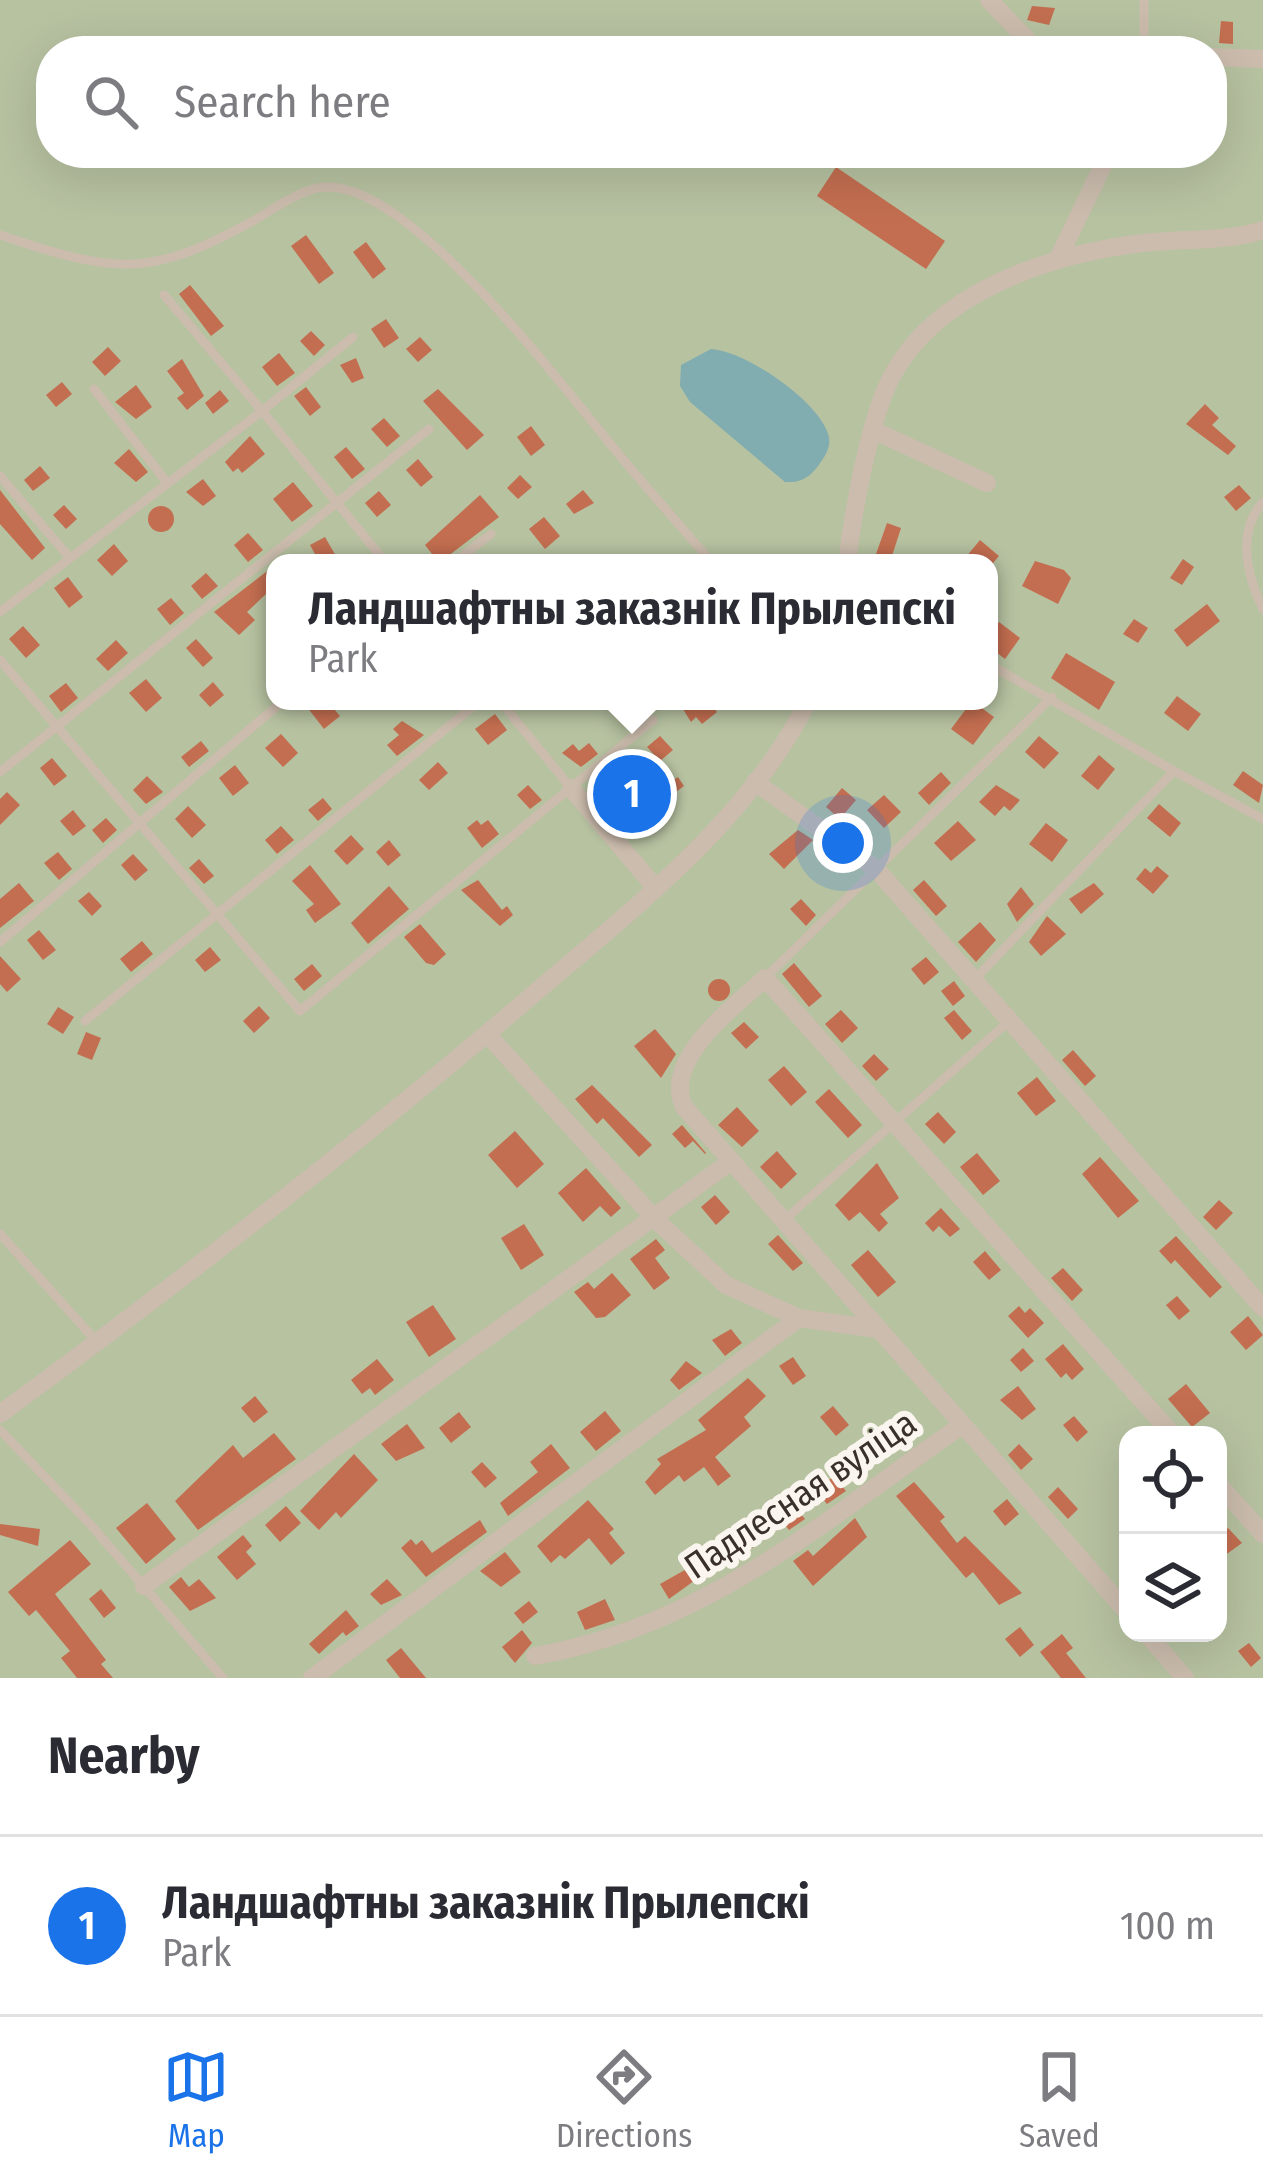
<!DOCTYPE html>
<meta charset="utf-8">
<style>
body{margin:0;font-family:"Fira Sans Condensed",sans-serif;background:#f2f2f3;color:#2b2b33}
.controls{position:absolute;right:36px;bottom:36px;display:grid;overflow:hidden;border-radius:24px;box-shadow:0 12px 48px #0002}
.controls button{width:108px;height:108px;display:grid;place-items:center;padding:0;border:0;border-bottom:3px solid #e1e1e2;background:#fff;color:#2b2b33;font:60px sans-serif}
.you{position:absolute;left:843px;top:843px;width:42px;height:42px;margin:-30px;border:9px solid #fff;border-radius:50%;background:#1a73e8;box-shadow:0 0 0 18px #1a73e833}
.badge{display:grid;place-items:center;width:78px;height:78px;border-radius:50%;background:#1a73e8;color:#fff;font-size:39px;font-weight:700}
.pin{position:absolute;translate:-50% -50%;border:6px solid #fff;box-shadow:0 3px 12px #0006}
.popup{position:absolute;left:266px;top:554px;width:732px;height:156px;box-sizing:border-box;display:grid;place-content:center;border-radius:24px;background:#fff;filter:drop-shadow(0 3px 9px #0005);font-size:39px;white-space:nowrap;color:#7c7c81}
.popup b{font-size:45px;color:#2b2b33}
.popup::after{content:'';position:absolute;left:50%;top:100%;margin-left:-24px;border:24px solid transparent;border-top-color:#fff}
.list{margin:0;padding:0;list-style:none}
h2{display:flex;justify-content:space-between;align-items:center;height:156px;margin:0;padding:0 48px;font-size:51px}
h2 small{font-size:39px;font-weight:400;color:#7c7c81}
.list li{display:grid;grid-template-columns:78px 1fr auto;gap:36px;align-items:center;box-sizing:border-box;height:180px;padding:0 48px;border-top:3px solid #e1e1e2}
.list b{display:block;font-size:45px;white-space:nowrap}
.list p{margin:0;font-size:39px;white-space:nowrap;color:#7c7c81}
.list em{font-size:39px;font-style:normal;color:#7c7c81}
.icon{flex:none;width:66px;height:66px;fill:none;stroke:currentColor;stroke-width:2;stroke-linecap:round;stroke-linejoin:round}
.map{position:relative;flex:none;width:1263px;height:1678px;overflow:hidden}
.search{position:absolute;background:#fff;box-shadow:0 12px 48px #0002;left:36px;right:36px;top:36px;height:132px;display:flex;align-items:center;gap:30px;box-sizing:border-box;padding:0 42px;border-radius:48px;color:#7c7c81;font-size:45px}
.sheet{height:336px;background:#fff}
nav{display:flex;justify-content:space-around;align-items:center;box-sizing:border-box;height:168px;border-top:3px solid #e1e1e2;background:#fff;font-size:33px;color:#7c7c81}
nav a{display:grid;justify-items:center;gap:6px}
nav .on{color:#1a73e8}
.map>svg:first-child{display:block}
.green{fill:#b7c2a1;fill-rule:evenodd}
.water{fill:#81adb0}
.building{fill:#c36e50}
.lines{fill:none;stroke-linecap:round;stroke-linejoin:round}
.service{stroke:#cbbcad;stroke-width:9}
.minor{stroke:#cbbcad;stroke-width:18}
.labels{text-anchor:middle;stroke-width:12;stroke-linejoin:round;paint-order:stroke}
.street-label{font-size:36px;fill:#3a302b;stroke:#faf5ee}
</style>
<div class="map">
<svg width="1263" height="1678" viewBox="0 0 1263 1678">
<rect width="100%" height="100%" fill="#f3ebe1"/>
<!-- green -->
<path class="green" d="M0 0H1263V1678H0ZM51 51H1212V153H51ZM275 563H989V701H275ZM1128 1435H1218V1633H1128Z"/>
<!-- water -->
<path class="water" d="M711 349C745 351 814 398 827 431 833 445 826 455 818 466 809 478 800 483 785 482L690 402 680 386 681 365Z"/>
<!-- building -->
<g class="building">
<polygon points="1032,6 1055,8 1049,25 1027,20"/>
<polygon points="1221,21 1233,22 1233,44 1219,43"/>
<polygon points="836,167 945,241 926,269 817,196"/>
<polygon points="306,235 334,273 319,284 291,246"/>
<polygon points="366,242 386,269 373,279 353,252"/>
<polygon points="190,285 224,326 211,336 179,294"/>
<polygon points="386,319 399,338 384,348 371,329"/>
<polygon points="311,331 325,345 314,356 300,341"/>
<polygon points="420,337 432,350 418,362 406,349"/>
<polygon points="108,347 121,361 105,376 92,362"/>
<polygon points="279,353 295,373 277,386 262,367"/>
<polygon points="356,358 364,378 352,383 340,365"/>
<polygon points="182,359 204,396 187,410 177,398 184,393 167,371"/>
<polygon points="62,382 72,394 56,407 46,395"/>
<polygon points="136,385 152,407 136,419 115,402"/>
<polygon points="306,387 321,407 310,416 294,396"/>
<polygon points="438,389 484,435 467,450 423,401"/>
<polygon points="220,390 229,401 213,414 205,403"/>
<polygon points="1205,404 1219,418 1212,425 1236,446 1228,455 1186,424"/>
<polygon points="384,418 400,436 387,447 371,429"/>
<polygon points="531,426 545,445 531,456 517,437"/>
<polygon points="250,436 265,454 242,473 238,468 233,472 225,462"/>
<polygon points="346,447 365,469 352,479 334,457"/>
<polygon points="129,449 148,472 136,482 114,463"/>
<polygon points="418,459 433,477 421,487 406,470"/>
<polygon points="40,466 50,478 33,491 24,480"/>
<polygon points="520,475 532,487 518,499 507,488"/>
<polygon points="203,479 216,496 203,506 186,492"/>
<polygon points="293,482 313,506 292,522 273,499"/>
<polygon points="1239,485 1251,498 1236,511 1224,497"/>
<polygon points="0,490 45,548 32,560 0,524"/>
<polygon points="583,490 594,503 574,514 566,504"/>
<polygon points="379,491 391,505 377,517 365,503"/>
<polygon points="480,495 499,517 439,563 425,545"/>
<polygon points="64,505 77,519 66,529 53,515"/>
<circle cx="161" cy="519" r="13"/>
<polygon points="544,517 560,536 545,549 529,529"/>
<polygon points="887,523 901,528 891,559 876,554"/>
<polygon points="248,533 263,550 248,562 234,545"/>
<polygon points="325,537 340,563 320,563 310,545"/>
<polygon points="980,540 999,556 993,563 973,563 966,557"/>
<polygon points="114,544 128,561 112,576 97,560"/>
<polygon points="1183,559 1194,567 1182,585 1170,578"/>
<polygon points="1035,561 1064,570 1071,578 1058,604 1022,586"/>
<polygon points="275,565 275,603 267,593 247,612 255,620 239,635 214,612"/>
<polygon points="206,573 218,586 202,599 191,586"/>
<polygon points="68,577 83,597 69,608 54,588"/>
<polygon points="171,598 184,613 170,625 157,609"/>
<polygon points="1207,604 1220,621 1187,647 1174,630"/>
<polygon points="1134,619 1148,628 1138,643 1123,634"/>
<polygon points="999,622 1020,638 1005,659 989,647 989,636"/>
<polygon points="23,626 40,645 26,658 9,639"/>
<polygon points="196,639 213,658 203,667 186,648"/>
<polygon points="116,640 128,653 108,671 96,659"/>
<polygon points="1066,653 1115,682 1099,710 1051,678"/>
<polygon points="146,679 162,698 146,712 129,693"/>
<polygon points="213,682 224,695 210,707 199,695"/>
<polygon points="66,683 78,698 61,712 49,696"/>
<polygon points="1177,696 1201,714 1188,731 1164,713"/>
<polygon points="314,701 327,701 340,716 324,729 307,707"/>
<polygon points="629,701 646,714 629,728 616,714"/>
<polygon points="678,701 708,701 717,712 702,724 696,717 691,722"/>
<polygon points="972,701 994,717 973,745 951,729"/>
<polygon points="495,714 507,730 488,745 475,729"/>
<polygon points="402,721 424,735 397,756 387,745 399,735 393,729"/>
<polygon points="281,734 298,753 283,767 265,748"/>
<polygon points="660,736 673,750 660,761 647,747"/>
<polygon points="1039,736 1059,753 1044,769 1025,752"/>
<polygon points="201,741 209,751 189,767 181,757"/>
<polygon points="589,743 598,754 581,767 562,753 573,744 579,751"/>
<polygon points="1099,755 1115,769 1098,790 1081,776"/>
<polygon points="52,758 67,776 54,786 40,768"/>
<polygon points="438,762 448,773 429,790 419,780"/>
<polygon points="235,765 249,783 233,796 219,778"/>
<polygon points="1243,771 1263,785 1259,803 1233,785"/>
<polygon points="941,772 951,783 929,805 918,793"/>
<polygon points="147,776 163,792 146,804 133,790"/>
<polygon points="618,776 628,789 608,807 596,792"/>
<polygon points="678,777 684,786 662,802 657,791"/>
<polygon points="528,785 542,800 530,809 517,795"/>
<polygon points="996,785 1020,800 1010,811 1004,806 995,816 979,802"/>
<polygon points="842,788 856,800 840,819 826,807"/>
<polygon points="7,792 20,805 0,825 0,799"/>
<polygon points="884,795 901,812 884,828 867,810"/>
<polygon points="323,798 332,809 318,821 308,810"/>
<polygon points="1159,804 1181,823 1170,837 1147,818"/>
<polygon points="188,806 206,825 192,838 175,819"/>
<polygon points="73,810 86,826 73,836 60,821"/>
<polygon points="106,818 117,830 103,843 92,830"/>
<polygon points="477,820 481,825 488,820 499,834 482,848 467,828"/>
<polygon points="958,821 976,840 951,861 934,843"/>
<polygon points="1046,823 1068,840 1052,862 1029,844"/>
<polygon points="281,826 294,840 277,854 265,840"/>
<polygon points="798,830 813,840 784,869 769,854"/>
<polygon points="351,835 364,849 347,865 334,851"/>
<polygon points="389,840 401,855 388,866 376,852"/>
<polygon points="58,852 72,869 59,880 44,863"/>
<polygon points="133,854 148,870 135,881 121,865"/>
<polygon points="199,859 214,876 204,884 189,868"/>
<polygon points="310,865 341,904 315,923 306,910 314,904 292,881"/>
<polygon points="1157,866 1169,876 1153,894 1136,879 1145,868 1151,873"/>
<polygon points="478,880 502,910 507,906 513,915 500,926 461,890"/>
<polygon points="924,880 947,906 936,916 913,890"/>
<polygon points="19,883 34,901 0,928 0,899"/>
<polygon points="1094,883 1104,894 1081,914 1069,899"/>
<polygon points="389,886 409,909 368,944 351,923"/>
<polygon points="1021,887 1034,904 1017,922 1007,904"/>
<polygon points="89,892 102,906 92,916 78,901"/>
<polygon points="801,899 816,915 806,926 790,909"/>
<polygon points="1047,916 1066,934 1041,956 1029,942"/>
<polygon points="980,922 996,940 976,962 958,942"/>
<polygon points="420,924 446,954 434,965 426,963 404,937"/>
<polygon points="39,930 56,950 43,960 27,940"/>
<polygon points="142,941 153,954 131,972 120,959"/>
<polygon points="210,947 221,960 205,972 195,960"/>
<polygon points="0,956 21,979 7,992 0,984"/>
<polygon points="926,957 939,972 924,985 911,969"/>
<polygon points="794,963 822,996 809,1007 782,974"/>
<polygon points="312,964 322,976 304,991 294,979"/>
<circle cx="719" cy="990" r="11"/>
<polygon points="954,981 965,996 953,1006 941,991"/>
<polygon points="259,1006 270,1018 254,1033 243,1021"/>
<polygon points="58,1007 74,1017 63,1034 47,1024"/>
<polygon points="841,1010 858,1028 842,1043 825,1024"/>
<polygon points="954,1010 972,1031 962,1040 944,1018"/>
<polygon points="744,1022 759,1037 746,1049 731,1033"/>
<polygon points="655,1029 676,1054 661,1078 634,1046"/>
<polygon points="86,1032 101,1038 92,1060 77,1054"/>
<polygon points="1073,1050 1096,1076 1085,1086 1062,1060"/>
<polygon points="874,1054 889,1069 876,1081 862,1066"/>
<polygon points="784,1066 807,1092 791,1106 768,1080"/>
<polygon points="1037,1077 1056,1101 1036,1116 1017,1093"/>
<polygon points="592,1085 652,1145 639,1157 603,1118 597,1124 575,1099"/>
<polygon points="829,1089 862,1125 848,1138 815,1102"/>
<polygon points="737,1107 759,1131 742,1147 718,1125"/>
<polygon points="938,1112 956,1132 944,1144 925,1124"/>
<polygon points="682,1125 706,1153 705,1154 693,1141 685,1148 672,1134"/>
<polygon points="515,1131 544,1164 517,1188 488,1155"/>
<polygon points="777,1151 797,1174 781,1189 760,1167"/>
<polygon points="977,1153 1000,1181 983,1195 960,1167"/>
<polygon points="1100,1157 1139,1201 1118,1218 1082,1174"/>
<polygon points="877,1163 899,1198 880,1214 888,1223 879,1232 860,1212 849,1221 835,1205"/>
<polygon points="586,1168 621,1208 611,1217 600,1206 583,1222 558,1193"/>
<polygon points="715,1195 730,1212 716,1225 701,1207"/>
<polygon points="1219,1200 1233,1213 1216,1230 1203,1217"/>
<polygon points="941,1208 960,1229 950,1237 939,1226 933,1232 925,1223"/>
<polygon points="524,1224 544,1255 521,1270 501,1238"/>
<polygon points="778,1235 803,1263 793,1271 768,1244"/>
<polygon points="1176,1236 1222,1287 1210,1298 1175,1260 1171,1264 1159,1251"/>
<polygon points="656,1239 665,1250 655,1258 670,1278 654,1290 630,1259"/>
<polygon points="868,1250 896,1282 878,1297 851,1265"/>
<polygon points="985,1251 1001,1270 989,1280 973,1262"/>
<polygon points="1063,1268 1083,1290 1072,1301 1051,1278"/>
<polygon points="612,1273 631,1295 605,1317 596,1318 574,1292 588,1282 594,1289"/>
<polygon points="1177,1296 1190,1311 1179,1320 1166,1305"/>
<polygon points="433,1305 456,1339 429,1357 406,1322"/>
<polygon points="1019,1306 1025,1313 1030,1308 1044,1323 1028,1338 1008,1316"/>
<polygon points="1248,1316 1263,1335 1246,1350 1230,1332"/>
<polygon points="731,1329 742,1343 725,1356 712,1340"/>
<polygon points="1063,1344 1084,1369 1072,1380 1066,1373 1061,1378 1045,1359"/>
<polygon points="1023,1348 1034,1361 1021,1372 1010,1360"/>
<polygon points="793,1357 806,1376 793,1385 779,1366"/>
<polygon points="377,1359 394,1380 375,1395 370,1388 362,1394 351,1380"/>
<polygon points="686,1361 702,1373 679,1390 670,1380"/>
<polygon points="748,1378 766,1396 744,1417 751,1426 715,1457 731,1476 718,1486 704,1467 684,1482 679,1475 655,1495 645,1482 661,1464 657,1459 706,1430 698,1420"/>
<polygon points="1186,1384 1210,1413 1192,1427 1168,1399"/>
<polygon points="1018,1386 1036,1409 1022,1420 1000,1400"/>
<polygon points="255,1396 268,1412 254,1423 241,1408"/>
<polygon points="833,1406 849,1425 836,1436 820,1417"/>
<polygon points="605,1411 621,1431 596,1451 580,1432"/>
<polygon points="459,1412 471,1427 451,1443 439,1428"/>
<polygon points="1074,1416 1088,1432 1077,1442 1063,1425"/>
<polygon points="407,1424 425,1448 396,1461 381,1444"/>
<polygon points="274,1433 296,1459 198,1530 175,1501 233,1445 243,1458"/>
<polygon points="551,1444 570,1468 508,1516 500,1503 538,1472 530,1462"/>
<polygon points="1019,1444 1033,1459 1021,1470 1008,1455"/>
<polygon points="354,1454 378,1480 341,1518 336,1512 319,1530 300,1511"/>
<polygon points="482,1462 497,1478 485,1488 471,1472"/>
<polygon points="834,1476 846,1491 827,1504 816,1491"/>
<polygon points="914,1482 945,1517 940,1521 957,1543 965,1536 1022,1593 999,1605 973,1572 966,1578 896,1496"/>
<polygon points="1058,1487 1078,1509 1068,1519 1048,1497"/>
<polygon points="1007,1499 1019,1514 1005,1526 993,1511"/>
<polygon points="588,1500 614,1529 609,1533 625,1553 611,1565 589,1538 565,1559 560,1555 551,1563 537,1546"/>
<polygon points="791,1502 805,1519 789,1530 776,1514"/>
<polygon points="147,1503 176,1539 146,1564 116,1528"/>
<polygon points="286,1506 301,1523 280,1542 265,1525"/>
<polygon points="855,1518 867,1537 813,1586 793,1561 808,1550 813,1556"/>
<polygon points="480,1520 487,1532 426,1577 401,1548 411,1539 416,1545 422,1540 432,1553"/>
<polygon points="0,1524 40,1529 38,1546 0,1535"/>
<polygon points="750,1525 762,1540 743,1555 732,1540"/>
<polygon points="1228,1528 1242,1543 1224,1556 1218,1537"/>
<polygon points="243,1535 252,1546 246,1552 256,1564 237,1580 217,1557"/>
<polygon points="70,1540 91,1564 55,1594 106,1660 101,1664 113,1678 77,1678 61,1658 70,1651 36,1610 29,1616 8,1592"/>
<polygon points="505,1552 521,1572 501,1587 480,1571"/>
<polygon points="699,1562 705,1573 669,1599 660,1584"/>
<polygon points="181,1577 189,1587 199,1579 216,1598 190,1611 169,1587"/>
<polygon points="387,1579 402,1595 381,1605 370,1594"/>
<polygon points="101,1589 116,1608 104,1618 89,1599"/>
<polygon points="605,1599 615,1620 585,1630 577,1612"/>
<polygon points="529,1601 538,1612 523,1624 514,1613"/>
<polygon points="346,1610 359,1626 346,1636 343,1632 319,1654 309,1644"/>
<polygon points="1020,1627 1034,1645 1020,1657 1005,1639"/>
<polygon points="522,1630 532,1643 515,1663 502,1647"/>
<polygon points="1062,1634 1073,1648 1066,1653 1086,1678 1061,1678 1040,1652"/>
<polygon points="1249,1643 1261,1658 1251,1667 1238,1651"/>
<polygon points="401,1648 426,1678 400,1678 386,1660"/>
</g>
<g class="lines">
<!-- service -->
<g class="service">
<polyline points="1144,51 1144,0"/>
<path d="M0 235C111 272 146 280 251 222 273 210 299 189 325 187 411 182 565 390 617 452 648 490 681 526 712 563"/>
<polyline points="164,295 262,411 353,337"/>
<polyline points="94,389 165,480"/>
<polyline points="0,476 69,557"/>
<path d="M1263 502C1236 531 1247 577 1263 609"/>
<polyline points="453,563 491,534"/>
<polyline points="0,612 262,411 386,563"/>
<polyline points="0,660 300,1011 653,720"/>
<polyline points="989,664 1174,771"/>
<polyline points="500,701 571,788"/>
<polyline points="0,772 429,429"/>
<polyline points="0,942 283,701"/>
<polyline points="765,978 1052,697"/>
<polyline points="973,981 1174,771 1263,819"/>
<polyline points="85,1021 480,701"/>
<polyline points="783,1221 1008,1022"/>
<polyline points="0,1234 97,1342"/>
<polyline points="0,1430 90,1524 223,1678"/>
</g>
<!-- minor -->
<g class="minor">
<polyline points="989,0 1038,51"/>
<polyline points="1212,57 1263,59"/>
<polyline points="1058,259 1109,153"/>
<polyline points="875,431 987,483"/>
<path d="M847 563C853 513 869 419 892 376 937 292 1047 256 1135 244 1177 238 1222 243 1263 230"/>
<polyline points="755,782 876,869 1263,1308"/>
<polyline points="571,788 655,887"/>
<polyline points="487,1034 655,1219 726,1285 799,1318 877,1329"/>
<path d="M0 1414C184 1279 363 1140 536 992 635 907 749 820 808 701"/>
<polyline points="1218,1484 1263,1534"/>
<polyline points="144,1586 730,1162"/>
<path d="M1128 1613 684 1107C662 1058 735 1007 765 978L1173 1435"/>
<polyline points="1146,1633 1185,1678"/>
<path d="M535 1656C705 1626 824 1521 962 1425"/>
<polyline points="312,1678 799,1318"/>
</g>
</g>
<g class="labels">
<!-- street labels -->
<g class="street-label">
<text transform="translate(800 1494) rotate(-34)" y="13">Падлесная вуліца</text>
</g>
</g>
</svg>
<div class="controls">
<button><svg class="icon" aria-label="locate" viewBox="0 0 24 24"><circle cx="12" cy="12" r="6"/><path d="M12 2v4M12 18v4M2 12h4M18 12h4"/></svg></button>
<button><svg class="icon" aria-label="layers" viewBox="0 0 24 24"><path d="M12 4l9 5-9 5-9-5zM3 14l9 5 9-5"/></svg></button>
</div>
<div class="you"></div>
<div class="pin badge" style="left:632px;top:794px">1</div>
<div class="popup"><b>Ландшафтны заказнік Прылепскі</b>Park</div>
<div class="search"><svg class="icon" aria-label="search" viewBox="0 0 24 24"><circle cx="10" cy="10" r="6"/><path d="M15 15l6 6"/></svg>Search here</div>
</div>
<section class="sheet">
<h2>Nearby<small></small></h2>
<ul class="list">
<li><span class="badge">1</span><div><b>Ландшафтны заказнік Прылепскі</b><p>Park</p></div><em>100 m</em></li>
</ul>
</section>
<nav>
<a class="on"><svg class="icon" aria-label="map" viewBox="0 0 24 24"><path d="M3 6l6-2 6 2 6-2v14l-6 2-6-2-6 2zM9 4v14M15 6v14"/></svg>Map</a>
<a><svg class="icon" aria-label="directions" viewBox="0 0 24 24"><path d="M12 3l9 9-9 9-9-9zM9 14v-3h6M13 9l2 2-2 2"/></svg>Directions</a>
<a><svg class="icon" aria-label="saved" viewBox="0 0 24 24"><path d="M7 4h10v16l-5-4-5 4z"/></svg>Saved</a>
</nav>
